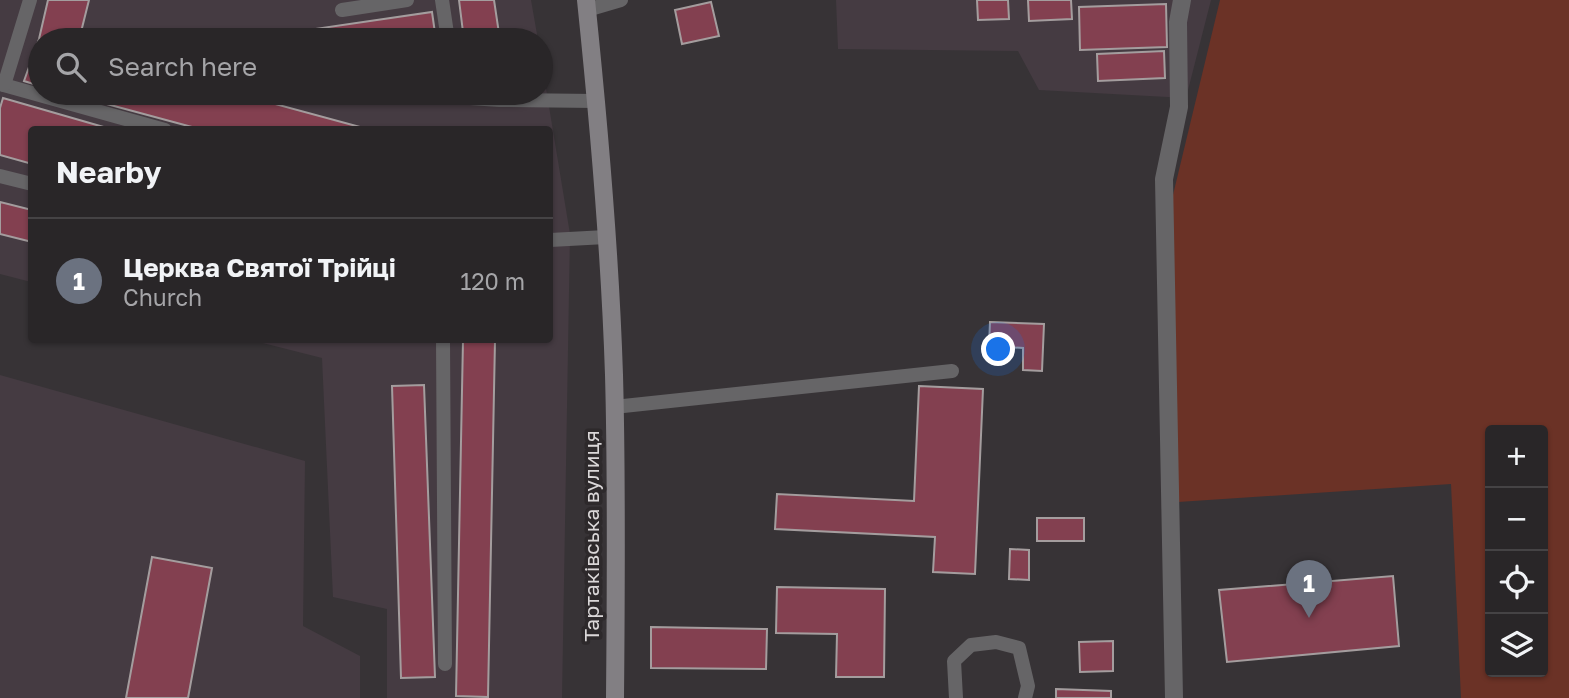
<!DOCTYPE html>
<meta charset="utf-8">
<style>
body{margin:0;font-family:"Golos Text",sans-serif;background:#353234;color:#f1f3f6}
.controls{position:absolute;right:21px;bottom:21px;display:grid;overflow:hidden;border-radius:7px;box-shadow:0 2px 5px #0004}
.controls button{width:63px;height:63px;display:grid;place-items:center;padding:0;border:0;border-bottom:2px solid #454345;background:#292628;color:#f1f3f6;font:35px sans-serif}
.you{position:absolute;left:999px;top:350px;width:24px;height:24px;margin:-18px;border:5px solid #fff;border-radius:50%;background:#1a73e8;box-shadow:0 0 0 10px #1a73e833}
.badge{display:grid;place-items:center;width:46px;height:46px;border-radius:50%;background:#1a73e8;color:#fff;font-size:23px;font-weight:700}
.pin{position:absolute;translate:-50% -58px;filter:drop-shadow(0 2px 4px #0008)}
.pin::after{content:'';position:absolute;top:37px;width:24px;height:21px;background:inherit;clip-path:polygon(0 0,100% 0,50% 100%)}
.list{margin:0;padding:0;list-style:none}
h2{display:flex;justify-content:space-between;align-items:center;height:91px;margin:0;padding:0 28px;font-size:30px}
h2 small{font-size:23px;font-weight:400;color:#a5a5a8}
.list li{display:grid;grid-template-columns:46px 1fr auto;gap:21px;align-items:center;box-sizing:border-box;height:126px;padding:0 28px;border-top:2px solid #454345}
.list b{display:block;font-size:26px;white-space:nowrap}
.list p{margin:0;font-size:23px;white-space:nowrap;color:#a5a5a8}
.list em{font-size:23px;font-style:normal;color:#a5a5a8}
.icon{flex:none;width:38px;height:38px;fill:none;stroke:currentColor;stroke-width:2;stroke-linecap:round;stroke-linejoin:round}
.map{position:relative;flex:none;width:1569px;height:698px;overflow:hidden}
.search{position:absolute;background:#292628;box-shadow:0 2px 5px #0004;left:28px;top:28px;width:525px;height:77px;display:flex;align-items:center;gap:18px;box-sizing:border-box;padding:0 24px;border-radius:38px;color:#a5a5a8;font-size:26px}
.panel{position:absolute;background:#292628;box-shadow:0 2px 5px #0004;left:28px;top:126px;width:525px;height:217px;border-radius:7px}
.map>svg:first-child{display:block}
.built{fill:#453b42}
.green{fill:#6b3226;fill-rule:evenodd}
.building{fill:#834050;stroke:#a49d9e;stroke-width:2}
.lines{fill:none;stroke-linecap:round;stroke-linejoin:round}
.lane{stroke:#666567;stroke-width:14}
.street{stroke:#666567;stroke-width:18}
.secondary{stroke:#827f83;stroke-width:18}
.labels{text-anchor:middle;stroke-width:7;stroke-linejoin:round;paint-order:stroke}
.street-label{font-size:21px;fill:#dad7d8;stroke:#2d292b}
</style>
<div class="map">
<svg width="1569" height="698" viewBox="0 0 1569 698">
<rect width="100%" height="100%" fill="#373336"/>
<!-- built -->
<g class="built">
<polygon points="0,0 531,0 538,40 40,40 40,93 541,93 541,58 570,234 562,698 387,698 387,609 333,597 322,358 251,340 550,340 550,130 32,130 31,282 0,274"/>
<polygon points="836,0 1211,0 1186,98 1039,90 1018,51 838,49"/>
<polygon points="0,375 305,461 303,626 360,656 360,698 0,698"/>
</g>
<!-- green -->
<path class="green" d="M1220 0H1569V698H1461L1451 484 1178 502 1172 199ZM1490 430H1543V672H1490Z"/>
<!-- building -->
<g class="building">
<polygon points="48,0 89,0 79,40 40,40 40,86 24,81 39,39"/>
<polygon points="459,0 494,0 500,40 464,40"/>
<polygon points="977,0 1008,0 1009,19 978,20"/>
<polygon points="1028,0 1071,0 1072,19 1029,21"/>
<polygon points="711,2 719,36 682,44 675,10"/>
<polygon points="1166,4 1167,47 1080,50 1079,7"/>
<polygon points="432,12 436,40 309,40 308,30"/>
<polygon points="1164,51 1165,78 1098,81 1097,54"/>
<polygon points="66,93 235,93 371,130 203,130"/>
<polygon points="3,98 114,130 32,130 32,164 0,155 0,108"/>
<polygon points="0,202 32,210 32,242 0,234"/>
<polygon points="990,322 1044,324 1042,371 1023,370 1023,348 989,346"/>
<polygon points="463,340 495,340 488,697 456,696"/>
<polygon points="424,385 435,677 401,678 392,386"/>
<polygon points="919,386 983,389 975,574 933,572 935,537 775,529 777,494 914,501"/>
<rect x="1037" y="518" width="47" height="23"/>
<polygon points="1010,549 1029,550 1029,580 1009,579"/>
<polygon points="152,557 212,568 188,698 126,698"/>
<polygon points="1393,576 1399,646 1227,662 1219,590"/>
<polygon points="777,587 885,589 884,677 836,677 837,634 776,633"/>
<polygon points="651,627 767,629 766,669 651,668"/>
<polygon points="1113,641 1113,671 1080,672 1079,642"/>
<polygon points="1056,689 1111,691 1111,698 1056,698"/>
</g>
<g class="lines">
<!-- lane -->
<g class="lane">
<polyline points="442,0 448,40"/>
<polyline points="342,10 407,0"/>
<polyline points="587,10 621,0"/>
<polyline points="0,84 165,130"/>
<polyline points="4,85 30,0"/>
<polyline points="455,93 456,97 499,100 596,101"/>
<polyline points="0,176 32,184"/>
<polyline points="550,240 606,237"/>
<polyline points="443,340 445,664"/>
<polyline points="614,407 952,371"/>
<polyline points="956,698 954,661 971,645 996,642 1019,648 1028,686 1025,698"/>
</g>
<!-- street -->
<polyline class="street" points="1174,698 1164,179 1179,107 1178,22 1182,0"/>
<!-- secondary -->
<path class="secondary" d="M586 0C599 125 610 250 614 375 617 483 616 590 615 698"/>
</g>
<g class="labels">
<!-- street labels -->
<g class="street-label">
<text transform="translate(592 536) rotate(-90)" y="7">Тартаківська вулиця</text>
</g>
</g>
</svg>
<div class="controls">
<button>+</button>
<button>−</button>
<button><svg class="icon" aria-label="locate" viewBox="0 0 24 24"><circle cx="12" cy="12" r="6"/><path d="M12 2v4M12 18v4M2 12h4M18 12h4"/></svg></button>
<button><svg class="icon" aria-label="layers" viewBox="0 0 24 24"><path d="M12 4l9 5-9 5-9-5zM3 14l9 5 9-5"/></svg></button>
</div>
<div class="you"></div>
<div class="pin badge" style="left:1309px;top:618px;background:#6b7280">1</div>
<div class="search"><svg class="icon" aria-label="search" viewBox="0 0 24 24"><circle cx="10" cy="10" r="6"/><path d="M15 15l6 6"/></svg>Search here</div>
<section class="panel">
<h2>Nearby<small></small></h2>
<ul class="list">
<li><span class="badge" style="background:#6b7280">1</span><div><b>Церква Святої Трійці</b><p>Church</p></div><em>120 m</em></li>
</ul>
</section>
</div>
